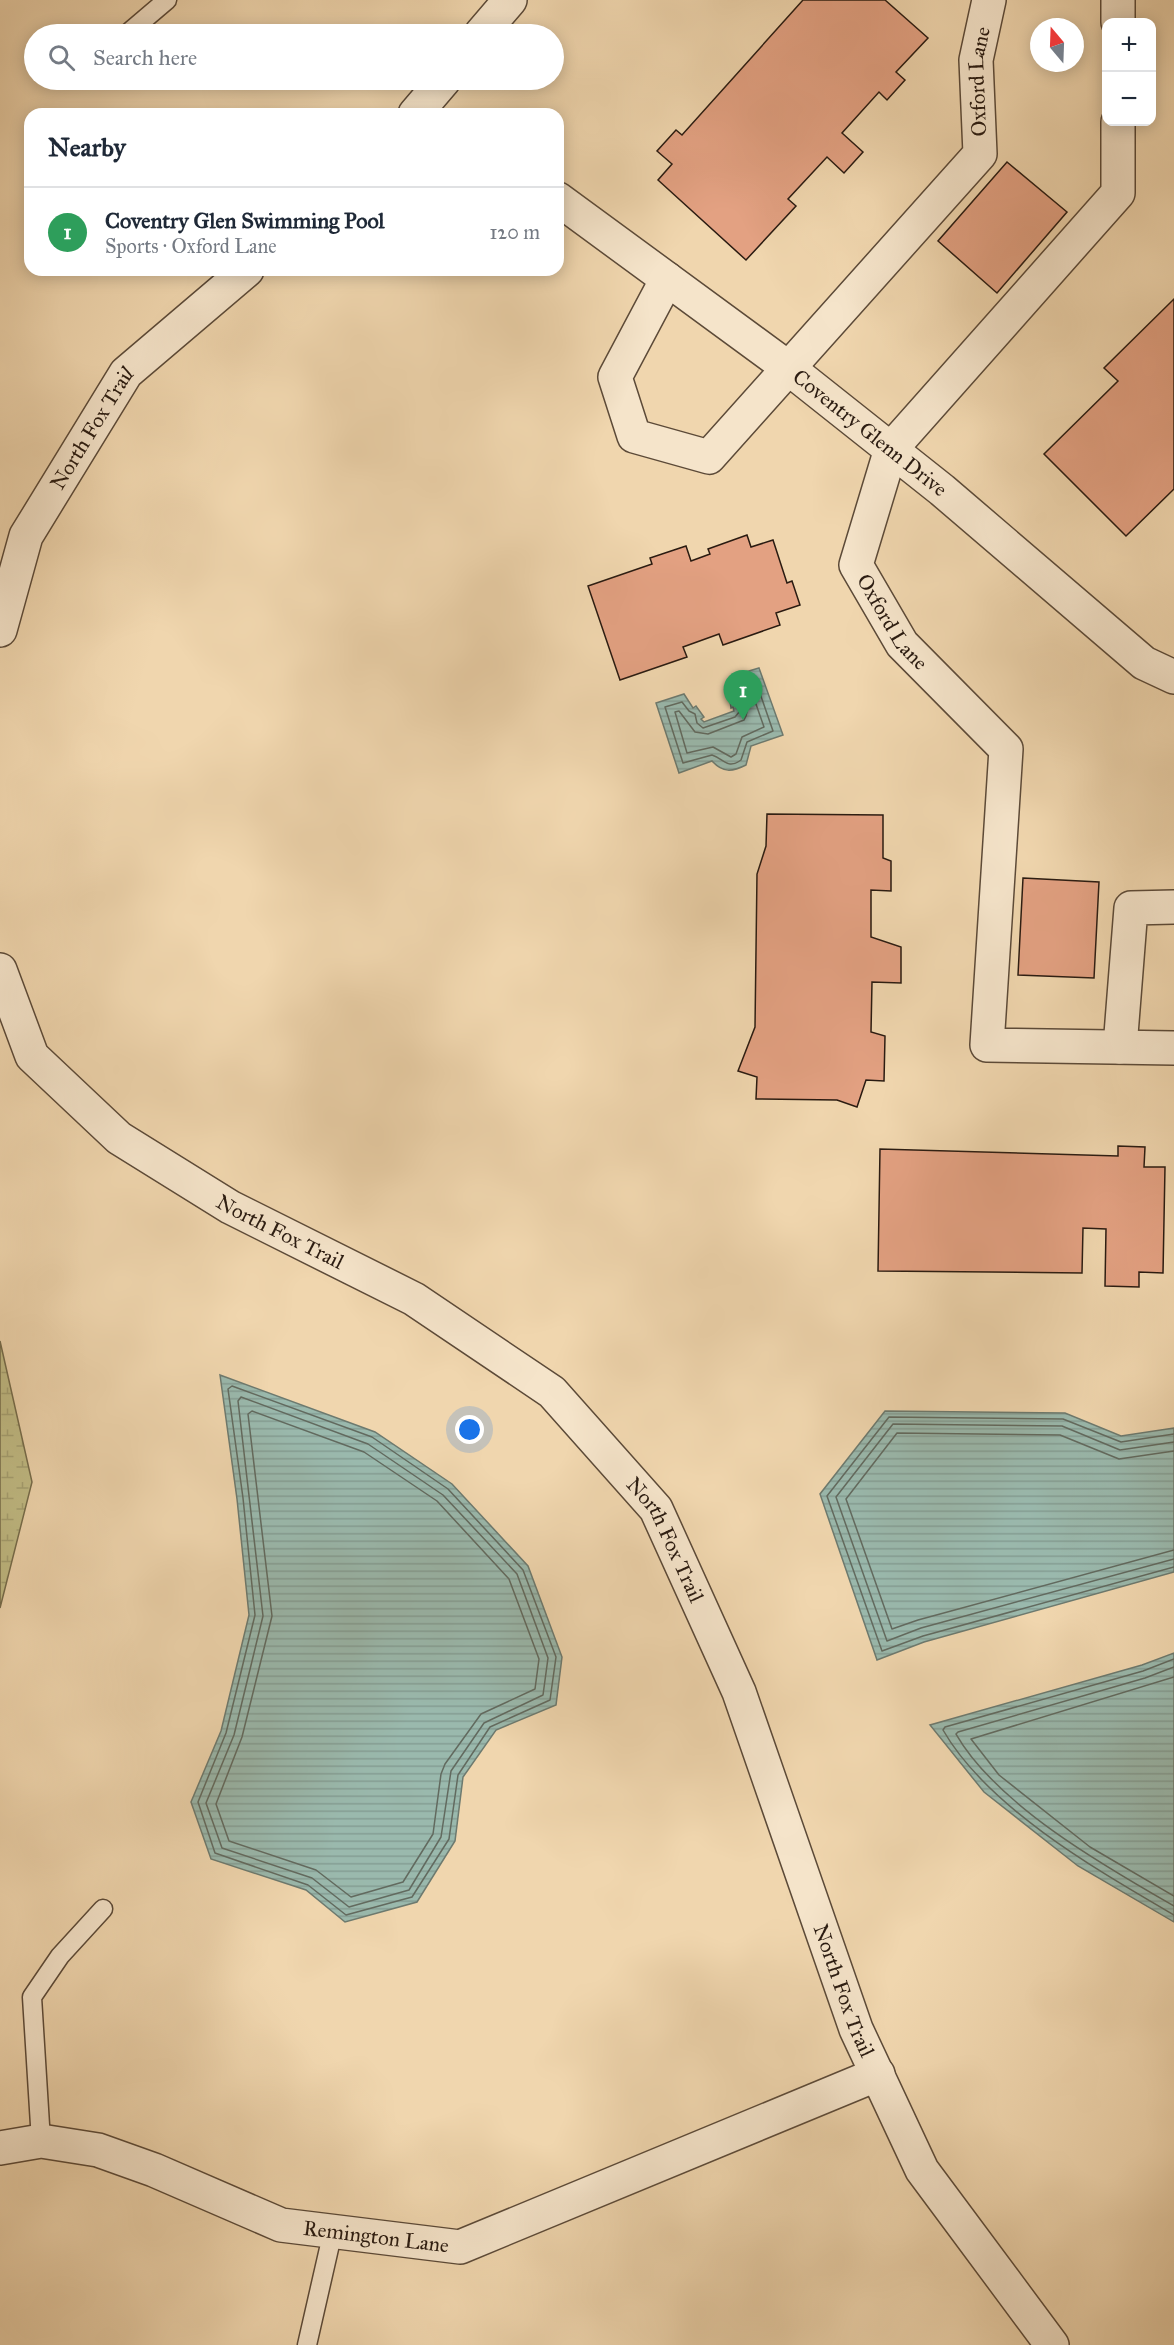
<!DOCTYPE html>
<meta charset="utf-8">
<style>
body{margin:0;font-family:"IM FELL Great Primer",serif;background:#f6f6f7;color:#1f2937}
.controls{position:absolute;right:18px;top:18px;display:grid;overflow:hidden;border-radius:12px;box-shadow:0 3px 15px #0003}
.controls button{width:54px;height:54px;display:grid;place-items:center;padding:0;border:0;border-bottom:2px solid #e0e1e3;background:#fff;color:#1f2937;font:30px sans-serif}
.compass{position:absolute;left:1030px;top:18px;width:54px;height:54px;border-radius:50%;background:#fff;box-shadow:0 3px 15px #0003;rotate:341deg}
.you{position:absolute;left:470px;top:1430px;width:21px;height:21px;margin:-15px;border:4px solid #fff;border-radius:50%;background:#1a73e8;box-shadow:0 0 0 9px #1a73e833}
.badge{display:grid;place-items:center;width:39px;height:39px;border-radius:50%;background:#0f766e;color:#fff;font-size:20px;font-weight:700}
.pin{position:absolute;translate:-50% -50px;filter:drop-shadow(0 2px 3px #0008)}
.pin::after{content:'';position:absolute;top:32px;width:21px;height:18px;background:inherit;clip-path:polygon(0 0,100% 0,50% 100%)}
.list{margin:0;padding:0;list-style:none}
h2{display:flex;justify-content:space-between;align-items:center;height:78px;margin:0;padding:0 24px;font-size:26px}
h2 small{font-size:20px;font-weight:400;color:#747a83}
.list li{display:grid;grid-template-columns:39px 1fr auto;gap:18px;align-items:center;box-sizing:border-box;height:90px;padding:0 24px;border-top:2px solid #e0e1e3}
.list b{display:block;font-size:22px;white-space:nowrap}
.list p{margin:0;font-size:20px;white-space:nowrap;color:#747a83}
.list em{font-size:20px;font-style:normal;color:#747a83}
.icon{flex:none;width:33px;height:33px;fill:none;stroke:currentColor;stroke-width:2;stroke-linecap:round;stroke-linejoin:round}
.map{position:relative;flex:none;width:1174px;height:2345px;overflow:hidden}
.search{position:absolute;background:#fff;box-shadow:0 3px 15px #0003;left:24px;top:24px;width:540px;height:66px;display:flex;align-items:center;gap:15px;box-sizing:border-box;padding:0 21px;border-radius:33px;color:#747a83;font-size:22px}
.panel{position:absolute;background:#fff;box-shadow:0 3px 15px #0003;left:24px;top:108px;width:540px;height:168px;border-radius:18px}
.map>svg:first-child{display:block}
.wetland{fill:url(#wetland-marsh);stroke:#766c4b;stroke-width:1.5}
.water{fill:url(#water-rules);stroke:#6d7a6f;stroke-width:1.5}
.lines{fill:none;stroke-linecap:round;stroke-linejoin:round}
.shore{stroke:#626a5f;stroke-width:1.5}
.building{fill:#e3a182;stroke:#2a1b11;stroke-width:1.5}
.lane-casing{stroke:#5c4a38;stroke-width:21}
.street-casing{stroke:#5c4a38;stroke-width:36}
.lane{stroke:#f5e4ca;stroke-width:18}
.street{stroke:#f5e4ca;stroke-width:33}
.labels{text-anchor:middle;stroke-width:4.5;stroke-linejoin:round;paint-order:stroke}
.street-label{font-size:21px;fill:#2a1b11;stroke:#f5e4ca}
</style>
<div class="map">
<svg width="1174" height="2345" viewBox="0 0 1174 2345">
<defs>
<pattern id="wetland-marsh" width="20" height="14" patternUnits="userSpaceOnUse" patternTransform="scale(1.5)"><rect width="20" height="14" fill="#c1bc85"/><path d="M1 5h8M5 5V1M11 12h8M15 12V8" fill="none" stroke="#a6a172"/></pattern>
<pattern id="water-rules" width="6" height="5" patternUnits="userSpaceOnUse" patternTransform="scale(1.5)"><rect width="6" height="5" fill="#9ab9ad"/><path d="M0 2.5h6" fill="none" stroke="#859e94"/></pattern>
</defs>
<rect width="100%" height="100%" fill="#f0d6ae"/>
<filter id="stains"><feTurbulence type="fractalNoise" baseFrequency=".00333" numOctaves="4"/><feColorMatrix values="0 0 0 0 .2 0 0 0 0 .09 0 0 0 0 .02 0 0 0 .5 -.17"/></filter>
<radialGradient id="worn" r=".72"><stop offset=".6" stop-color="#630" stop-opacity="0"/><stop offset="1" stop-color="#630" stop-opacity=".3"/></radialGradient>
<!-- wetland -->
<polygon class="wetland" points="0,1341 32,1482 0,1608"/>
<!-- water -->
<g class="water">
<path d="M759 668 783 735 751 746 746 765C732 772 723 773 712 761L679 773 656 703 684 694 693 708 696 706 704 717 701 719 704 722 734 711 733 707 731 708 729 693H733L732 676Z"/>
<polygon points="220,1375 375,1432 452,1484 528,1566 562,1657 556,1705 496,1730 463,1777 455,1841 417,1902 345,1922 306,1890 211,1859 191,1802 221,1731 249,1615 237,1499"/>
<polygon points="885,1411 1065,1413 1121,1436 1174,1428 1174,1572 924,1642 877,1660 820,1494"/>
<polygon points="1174,1653 1174,1922 1078,1866 984,1792 930,1725 1142,1665"/>
</g>
<g class="lines">
<!-- shore -->
<g class="shore">
<path d="M754 676 773 731 747 742 741 760C727 770 725 759 712 755L683 763 665 707 682 702 689 711 695 714 697 723 703 728 735 717 740 711 736 699 739 681Z"/>
<path d="M750 687 764 727 742 737 736 754 731 757 713 747 687 753 675 712 679 711 695 732 708 734 744 720C750 711 746 699 747 689Z"/>
<polygon points="232,1386 372,1437 448,1489 523,1570 556,1657 550,1700 490,1727 458,1775 449,1839 412,1897 346,1915 308,1885 215,1853 198,1802 226,1733 255,1615 243,1498 228,1389"/>
<polygon points="241,1397 368,1444 443,1495 517,1574 548,1658 543,1695 484,1723 451,1771 441,1837 409,1890 349,1907 312,1878 222,1848 206,1803 234,1735 263,1616 238,1401"/>
<polygon points="252,1411 364,1452 437,1501 509,1579 539,1659 535,1689 481,1714 445,1764 441,1774 433,1834 403,1882 351,1897 316,1870 229,1841 216,1804 242,1737 272,1616 248,1414"/>
<polyline points="1174,1434 1121,1442 1063,1419 889,1417 827,1496 882,1651 923,1636 1174,1567"/>
<polyline points="1174,1442 1120,1450 1062,1426 893,1424 836,1497 887,1641 921,1628 1174,1559"/>
<polyline points="1174,1451 1119,1459 1060,1435 897,1433 846,1499 892,1629 918,1620 1174,1550"/>
<path d="M1174 1659 1143 1671 945 1727 943 1730C988 1808 1097 1870 1174 1915"/>
<path d="M1174 1667 1145 1678 958 1732 956 1734C997 1805 1104 1866 1174 1906"/>
<polyline points="1174,1677 971,1739 999,1775 1090,1847 1174,1896"/>
</g>
</g>
<!-- building -->
<g class="building">
<polygon points="803,0 885,0 928,38 896,72 905,80 887,100 879,92 842,133 863,152 844,173 827,157 788,199 796,206 746,260 658,180 672,164 657,151 676,130 682,135"/>
<polygon points="1007,162 1067,212 997,293 938,241"/>
<polygon points="1174,299 1174,489 1126,536 1044,454 1118,381 1104,368"/>
<polygon points="747,535 751,547 773,540 787,583 792,581 800,605 776,613 780,625 723,645 719,634 683,647 687,657 620,680 588,586 652,564 650,558 686,546 691,561 710,554 708,549"/>
<polygon points="767,814 883,815 883,858 891,861 891,891 871,890 871,937 901,947 901,983 872,982 871,1032 885,1036 884,1081 866,1080 857,1107 837,1100 756,1099 757,1077 738,1071 755,1027 757,874 766,846"/>
<polygon points="1023,878 1099,882 1094,978 1018,975"/>
<polygon points="1118,1146 1145,1147 1144,1167 1165,1167 1163,1273 1139,1272 1139,1287 1105,1286 1106,1229 1083,1228 1082,1273 878,1271 880,1149 1118,1156"/>
</g>
<g class="lines">
<!-- lane casing -->
<g class="lane-casing">
<g id="lane">
<polyline points="127,34 167,0"/>
<polyline points="41,2141 32,1997 60,1956 103,1909"/>
<polyline points="307,2345 333,2231"/>
</g>
</g>
<!-- street casing -->
<g class="street-casing">
<g id="street">
<polyline points="1118,0 1118,22"/>
<polyline points="481,34 510,0"/>
<polyline points="415,114 444,80"/>
<path id="s1" d="M1118 122V193L891 449 856 565 902 644 1006 749 987 1045 1174 1048"/>
<path id="s2" d="M558 199 787 367 942 490 1144 663 1174 677"/>
<path id="s3" d="M667 279 615 377 634 436 709 457 980 154 976 60 989 0"/>
<path id="s4" d="M0 630 26 536 126 373 247 270"/>
<path id="s5" d="M0 970 32 1056 119 1138 230 1207 414 1299 552 1392 656 1509 739 1692 856 2029 922 2170 1052 2345"/>
<polyline points="1120,1047 1131,908 1174,907"/>
<path id="s6" d="M0 2148 41 2141 98 2150 154 2170 281 2225 460 2247 878 2074"/>
</g>
</g>
<!-- lane -->
<use href="#lane" class="lane"/>
<!-- street -->
<use href="#street" class="street"/>
</g>
<g class="labels">
<!-- street labels -->
<g class="street-label">
<text dy="7" stroke="none"><textPath href="#s3" startOffset="730">Oxford Lane</textPath></text>
<text dy="7" stroke="none"><textPath href="#s4" startOffset="224">North Fox Trail</textPath></text>
<text dy="7" stroke="none"><textPath href="#s2" startOffset="390">Coventry Glenn Drive</textPath></text>
<text dy="7" stroke="none"><textPath href="#s1" startOffset="602">Oxford Lane</textPath></text>
<text dy="7" stroke="none"><textPath href="#s5" startOffset="398">North Fox Trail</textPath></text>
<text dy="7" stroke="none"><textPath href="#s5" startOffset="902">North Fox Trail</textPath></text>
<text dy="7" stroke="none"><textPath href="#s5" startOffset="1388">North Fox Trail</textPath></text>
<text dy="7" stroke="none"><textPath href="#s6" startOffset="393">Remington Lane</textPath></text>
</g>
</g>
<rect width="100%" height="100%" filter="url(#stains)"/>
<rect width="100%" height="100%" fill="url(#worn)"/>
</svg>
<div class="controls">
<button>+</button>
<button>−</button>
</div>
<svg class="compass" viewBox="-18 -18 36 36"><path d="M0-13l5 13h-10z" fill="#e53935"/><path d="M0 13l5-13h-10z" fill="#747a83"/></svg>
<div class="you"></div>
<div class="pin badge" style="left:743px;top:720px;background:#2e9e5b">1</div>
<div class="search"><svg class="icon" aria-label="search" viewBox="0 0 24 24"><circle cx="10" cy="10" r="6"/><path d="M15 15l6 6"/></svg>Search here</div>
<section class="panel">
<h2>Nearby<small></small></h2>
<ul class="list">
<li><span class="badge" style="background:#2e9e5b">1</span><div><b>Coventry Glen Swimming Pool</b><p>Sports · Oxford Lane</p></div><em>120 m</em></li>
</ul>
</section>
</div>
